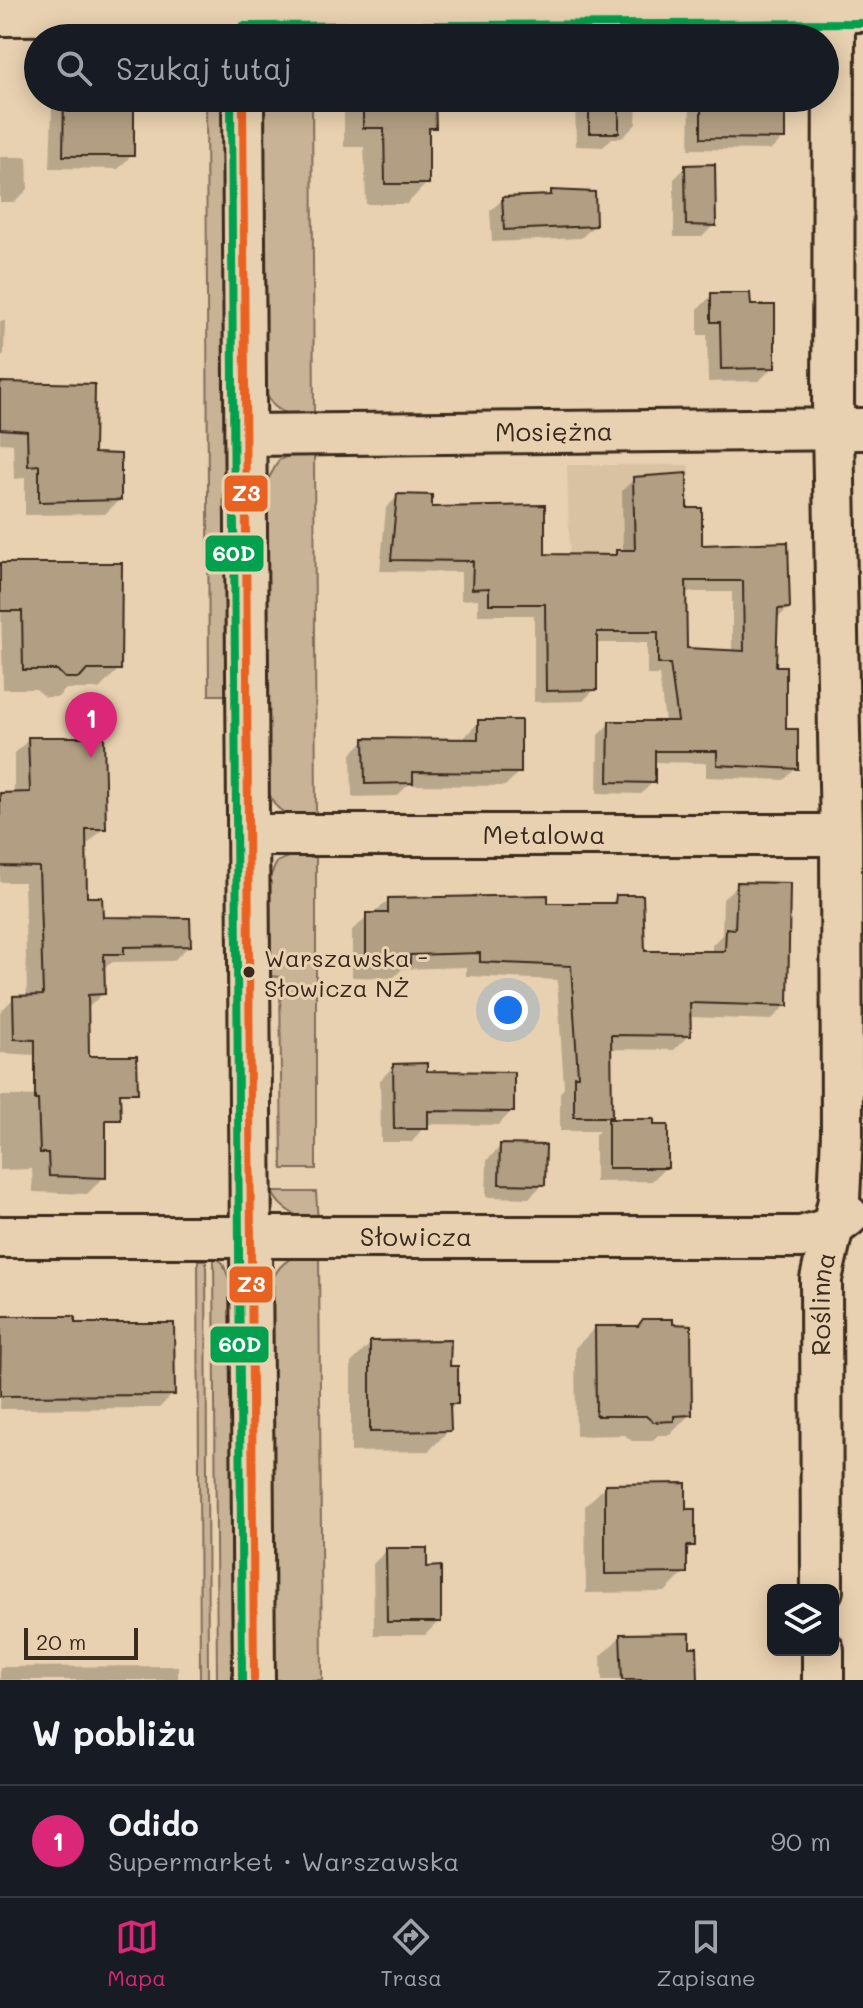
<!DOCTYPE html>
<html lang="pl">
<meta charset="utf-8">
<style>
body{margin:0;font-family:Mali,sans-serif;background:#20242c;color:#f1f3f6}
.controls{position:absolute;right:24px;bottom:24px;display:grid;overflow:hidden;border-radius:12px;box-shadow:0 4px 20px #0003}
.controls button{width:72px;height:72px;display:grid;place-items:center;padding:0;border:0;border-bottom:2px solid #363941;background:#171b24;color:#f1f3f6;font:40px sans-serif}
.scale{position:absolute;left:24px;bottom:20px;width:114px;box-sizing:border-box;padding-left:8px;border:4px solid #3b2a1e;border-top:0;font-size:22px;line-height:28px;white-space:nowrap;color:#3b2a1e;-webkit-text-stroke:6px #e8d1b0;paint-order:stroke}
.you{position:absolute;left:508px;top:1010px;width:28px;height:28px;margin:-20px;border:6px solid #fff;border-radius:50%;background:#1a73e8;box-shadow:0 0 0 12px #1a73e833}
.badge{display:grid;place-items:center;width:52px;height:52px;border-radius:50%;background:#db2777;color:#fff;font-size:26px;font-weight:700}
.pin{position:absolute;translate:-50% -66px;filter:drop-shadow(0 2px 4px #0008)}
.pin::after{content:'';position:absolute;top:42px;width:28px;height:24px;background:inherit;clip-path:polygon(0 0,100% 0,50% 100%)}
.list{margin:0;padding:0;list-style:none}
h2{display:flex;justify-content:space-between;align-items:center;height:104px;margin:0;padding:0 32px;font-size:34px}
h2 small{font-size:26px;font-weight:400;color:#9ea1a6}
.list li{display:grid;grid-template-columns:52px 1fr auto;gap:24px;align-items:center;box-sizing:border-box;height:112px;padding:0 32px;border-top:2px solid #363941}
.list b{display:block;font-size:30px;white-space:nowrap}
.list p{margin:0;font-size:26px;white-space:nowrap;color:#9ea1a6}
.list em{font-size:26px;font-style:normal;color:#9ea1a6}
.icon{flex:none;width:44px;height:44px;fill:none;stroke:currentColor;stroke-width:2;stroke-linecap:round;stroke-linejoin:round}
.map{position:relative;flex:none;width:863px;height:1680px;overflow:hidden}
.search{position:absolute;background:#171b24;box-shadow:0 4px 20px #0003;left:24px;right:24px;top:24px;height:88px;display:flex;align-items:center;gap:20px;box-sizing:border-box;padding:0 28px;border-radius:44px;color:#9ea1a6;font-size:30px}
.sheet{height:216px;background:#171b24}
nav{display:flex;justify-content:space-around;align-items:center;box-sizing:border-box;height:112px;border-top:2px solid #363941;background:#171b24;font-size:22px;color:#9ea1a6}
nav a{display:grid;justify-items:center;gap:4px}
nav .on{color:#db2777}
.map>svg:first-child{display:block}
.built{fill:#d8c2a2}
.green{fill:#c9b396;stroke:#826e5a;stroke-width:2}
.shadow{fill:#0003;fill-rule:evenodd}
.building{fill:#b29e83;stroke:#3b2a1e;stroke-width:2;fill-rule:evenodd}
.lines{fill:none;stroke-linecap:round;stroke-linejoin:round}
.minor-casing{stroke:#3b2a1e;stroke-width:46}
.minor{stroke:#e8d1b0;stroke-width:40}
.bus-1-casing{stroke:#e8d1b0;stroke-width:14}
.bus-2-casing{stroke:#e8d1b0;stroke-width:14}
.bus-1{stroke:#e96222;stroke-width:8}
.bus-2{stroke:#03a04e;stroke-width:8}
.bus-dot{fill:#3b2a1e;stroke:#e8d1b0;stroke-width:3}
.labels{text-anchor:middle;stroke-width:6;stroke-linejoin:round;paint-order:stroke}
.bus-label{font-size:24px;fill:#3b2a1e;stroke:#e8d1b0;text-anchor:start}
.street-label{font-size:26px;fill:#3b2a1e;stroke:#e8d1b0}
.line-badge{stroke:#e8d1b0;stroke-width:3}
.badge-label{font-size:22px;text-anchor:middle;font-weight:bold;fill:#fff}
</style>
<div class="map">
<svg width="863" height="1680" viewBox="0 0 863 1680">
<rect width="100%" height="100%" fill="#e8d1b0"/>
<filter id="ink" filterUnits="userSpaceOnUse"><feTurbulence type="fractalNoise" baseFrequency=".0125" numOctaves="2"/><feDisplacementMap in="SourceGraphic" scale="16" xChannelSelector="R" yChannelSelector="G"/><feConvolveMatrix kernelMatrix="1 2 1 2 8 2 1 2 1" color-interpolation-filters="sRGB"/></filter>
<g filter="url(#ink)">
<!-- built -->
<polygon class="built" points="567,465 689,465 687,631 572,633"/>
<!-- green -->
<g class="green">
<polygon points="206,98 223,98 226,695 209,695"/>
<path d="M264 98H312L314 418C290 415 270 414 265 387Z"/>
<path d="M297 452H314L316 817C292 817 275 816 268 789L266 483 279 460Z"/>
<polygon points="297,853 316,853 316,1169 282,1169 280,977 269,976 268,881 277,862"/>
<path d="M272 1192H316L318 1222C298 1217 281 1211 272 1192Z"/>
<path d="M319 1255 322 1680H275L272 1282C280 1258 296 1255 319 1255Z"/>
<polygon points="214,1256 223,1263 230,1282 232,1680 217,1680"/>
<polygon points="198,1260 206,1260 208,1680 200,1680"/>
</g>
<!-- shadow -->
<g class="shadow">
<polygon points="61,98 132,98 132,155 118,169 50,168 52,108"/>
<polygon points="359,98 433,98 434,127 427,134 427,183 407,204 366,204 364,147 344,147 344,113"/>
<polygon points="575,98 637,98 636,124 622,138 612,138 603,147 576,146"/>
<polygon points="690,98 783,98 783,138 771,150 689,149"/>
<polygon points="0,157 27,157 28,189 15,202 0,202"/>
<polygon points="686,167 714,225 702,237 674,237 674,179"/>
<polygon points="552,192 594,226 581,238 492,242 490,211 503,199 546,197"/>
<polygon points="712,295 749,307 773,367 759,381 708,382 707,335 698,335 698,309"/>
<polygon points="0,321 5,321 4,354 0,359"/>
<polygon points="0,384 92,455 119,500 105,514 25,515 25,478 14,479 13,444 0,443"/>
<path d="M634 479 685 510 700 547 788 608 776 620 774 668 784 731 796 768 784 780 706 777V763L653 762V782L641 794 597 793 598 735 610 723H665L659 675H647V643H595V689L583 701 534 702V615H478V599L461 600V572L380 571 386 508 398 496 543 556 612 557 623 552 622 491ZM684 592H732V652L685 650Z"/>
<polygon points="0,565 119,669 99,689 66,689 58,697 45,697 36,689 3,689"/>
<polygon points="479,722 519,772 505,786 408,785 397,796 352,797 351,754 365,740 465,741 465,736"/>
<polygon points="29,739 104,828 89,843 84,843 85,899 101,919 189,946 173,961 113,962 102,969 103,993 87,1009 71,1057 0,1053 0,1012 14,998 27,997 24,882 0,882 0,795 14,795 14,754"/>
<polygon points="738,884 786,1005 771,1020 689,1017 689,1035 674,1050 609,1049 610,1116 605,1121 652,1121 666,1167 652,1181 595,1182 595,1135 599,1131 560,1131 560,1093 564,1088 557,980 466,976 466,967 402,969 393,978 352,977 352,930 389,900 609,905 617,897 643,953 712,953 712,945 722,935 723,899"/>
<polygon points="394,1066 425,1073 512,1111 498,1125 426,1124 412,1142 381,1142 380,1080"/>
<polygon points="103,1095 104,1177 87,1194 33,1192 32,1169 0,1170 0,1096"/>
<polygon points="501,1146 543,1184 529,1198 486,1197 487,1160"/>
<polygon points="2,1318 73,1325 173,1394 159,1408 0,1409"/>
<polygon points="595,1328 637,1328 690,1414 670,1435 658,1435 652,1441 632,1441 625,1435 576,1436 575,1348"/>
<polygon points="371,1343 448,1368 456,1403 449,1411 449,1430 429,1451 351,1452 351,1363"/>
<polygon points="606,1486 684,1511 693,1545 685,1554 685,1572 665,1592 586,1593 585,1506"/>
<polygon points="387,1550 426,1569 439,1621 425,1635 374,1635 373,1564"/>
<polygon points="621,1636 688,1649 696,1680 602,1680 601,1656"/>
<polygon points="178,1666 178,1680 0,1680 0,1667"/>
</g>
<!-- building -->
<g class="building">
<polygon points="64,98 134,98 134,156 63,156"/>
<polygon points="363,98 435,98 436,128 429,128 429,184 385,184 384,128 363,128"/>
<rect x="589" y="98" width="30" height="35"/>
<polygon points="701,98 785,98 785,139 701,138"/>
<polygon points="715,164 716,226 686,225 685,165"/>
<polygon points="551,190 595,192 596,226 504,230 502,197 551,195"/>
<polygon points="711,293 750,293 751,305 775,305 775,368 721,369 720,322 711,322"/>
<polygon points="0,382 95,384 94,453 121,454 121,500 39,502 39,465 28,466 27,431 0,429"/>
<path d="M687 473V508H702V545L788 542 790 608 778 609 776 666H786V729H798V769L717 765V751H655V783L608 782 609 721H678L670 664H658V632H597V690L546 691 545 604H489V588L472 589 473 561 391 560 397 494 432 495V507L545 505V554L616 555V550H635L633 477ZM686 581H743L744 651 687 648Z"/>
<polygon points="0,563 122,563 121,670 87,670 80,678 65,678 57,670 23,670 22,611 0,611"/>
<polygon points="478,720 521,720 521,773 413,772 413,783 365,784 364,738 478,739"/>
<polygon points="28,737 104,737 106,829 86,829 87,897 102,897 103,917 190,918 191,946 124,947 124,954 104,954 105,994 88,995 89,1056 137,1056 138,1093 120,1093 121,1120 106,1120 106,1178 49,1176 48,1153 40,1153 38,1100 35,1100 35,1040 14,1039 13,996 43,995 39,867 0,866 0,793 30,792"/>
<polygon points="737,882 790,883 788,1006 690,1003 691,1036 611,1035 612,1117 574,1117 574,1076 578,1076 571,966 480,962 480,953 410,955 410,964 366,963 366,913 388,913 388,898 548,895 548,903 615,903 616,895 643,895 645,951 725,951 726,928 735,929"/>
<polygon points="427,1063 427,1071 514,1072 514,1112 428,1111 428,1129 394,1129 393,1064"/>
<polygon points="608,1119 654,1119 654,1125 668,1125 668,1168 608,1168"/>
<polygon points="500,1144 546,1145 545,1185 499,1184"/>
<polygon points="1,1316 75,1316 75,1323 174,1323 175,1395 0,1396"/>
<polygon points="643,1319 673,1319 673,1324 691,1325 692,1415 674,1416 674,1421 653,1422 646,1416 596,1416 595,1326 638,1326"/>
<polygon points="451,1340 450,1366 458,1366 458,1404 450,1404 451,1431 370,1432 370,1341"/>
<polygon points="686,1483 686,1509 695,1509 695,1546 687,1546 687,1573 605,1574 605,1484"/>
<polygon points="386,1548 427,1548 427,1567 441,1566 441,1622 387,1622"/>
<polygon points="690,1633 690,1647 697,1647 698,1680 622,1680 620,1634"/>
</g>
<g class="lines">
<!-- minor casing -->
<g class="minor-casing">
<g id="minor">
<polyline points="0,15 863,11"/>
<polyline points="243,98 254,1680"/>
<path id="s1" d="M246 435 863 429"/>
<path id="s2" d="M248 835H841"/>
<path id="s3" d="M0 1237H801L832 1228 848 1216"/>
<path id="s4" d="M822 1590 821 1279 839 1200 842 1133 841 835 833 429 834 11"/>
<polyline points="823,1650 823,1680"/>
</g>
</g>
<!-- minor -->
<use href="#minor" class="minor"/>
<!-- bus-1 casing -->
<g class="bus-1-casing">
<polyline id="bus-1" points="243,98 254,1680"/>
</g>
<!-- bus-2 casing -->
<g class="bus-2-casing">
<g id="bus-2">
<polyline points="243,26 863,23"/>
<polyline points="231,98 242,1680"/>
</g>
</g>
<!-- bus-1 -->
<use href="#bus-1" class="bus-1"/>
<!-- bus-2 -->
<use href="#bus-2" class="bus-2"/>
</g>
</g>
<!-- markers -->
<circle class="bus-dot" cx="249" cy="972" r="7"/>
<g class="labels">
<!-- bus labels -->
<g class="bus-label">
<text x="264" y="967">Warszawska -<tspan x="264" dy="30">Słowicza NŻ</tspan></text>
</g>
<!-- street labels -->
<g class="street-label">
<text dy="9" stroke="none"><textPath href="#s1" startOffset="308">Mosiężna</textPath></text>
<text dy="9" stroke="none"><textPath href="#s2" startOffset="296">Metalowa</textPath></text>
<text dy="9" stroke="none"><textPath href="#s3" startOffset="416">Słowicza</textPath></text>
<text dy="9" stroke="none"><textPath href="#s4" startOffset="286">Roślinna</textPath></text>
</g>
</g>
<g class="line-badge">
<rect x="223" y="474" width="46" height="39" rx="8" fill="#e96222"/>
<rect x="204" y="534" width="61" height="39" rx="8" fill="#03a04e"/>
<rect x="228" y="1265" width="46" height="39" rx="8" fill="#e96222"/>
<rect x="209" y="1325" width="61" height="39" rx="8" fill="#03a04e"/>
</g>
<g class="badge-label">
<text x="246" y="501">Z3</text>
<text x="234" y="561">60D</text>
<text x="251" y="1292">Z3</text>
<text x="240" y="1352">60D</text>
</g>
</svg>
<div class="controls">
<button><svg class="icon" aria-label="layers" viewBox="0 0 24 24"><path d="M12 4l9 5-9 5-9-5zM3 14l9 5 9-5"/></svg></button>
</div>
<div class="scale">20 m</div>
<div class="you"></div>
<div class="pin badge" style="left:91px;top:758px">1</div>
<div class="search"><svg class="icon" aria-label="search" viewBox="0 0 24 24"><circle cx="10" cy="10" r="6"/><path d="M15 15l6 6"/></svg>Szukaj tutaj</div>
</div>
<section class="sheet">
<h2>W pobliżu<small></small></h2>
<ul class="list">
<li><span class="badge">1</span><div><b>Odido</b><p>Supermarket · Warszawska</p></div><em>90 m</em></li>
</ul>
</section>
<nav>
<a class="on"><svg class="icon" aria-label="map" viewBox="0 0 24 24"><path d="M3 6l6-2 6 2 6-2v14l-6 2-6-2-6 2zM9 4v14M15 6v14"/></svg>Mapa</a>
<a><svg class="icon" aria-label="directions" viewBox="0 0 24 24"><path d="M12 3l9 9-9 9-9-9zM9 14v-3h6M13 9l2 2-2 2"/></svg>Trasa</a>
<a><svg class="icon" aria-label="saved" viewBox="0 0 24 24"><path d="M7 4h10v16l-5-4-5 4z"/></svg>Zapisane</a>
</nav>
